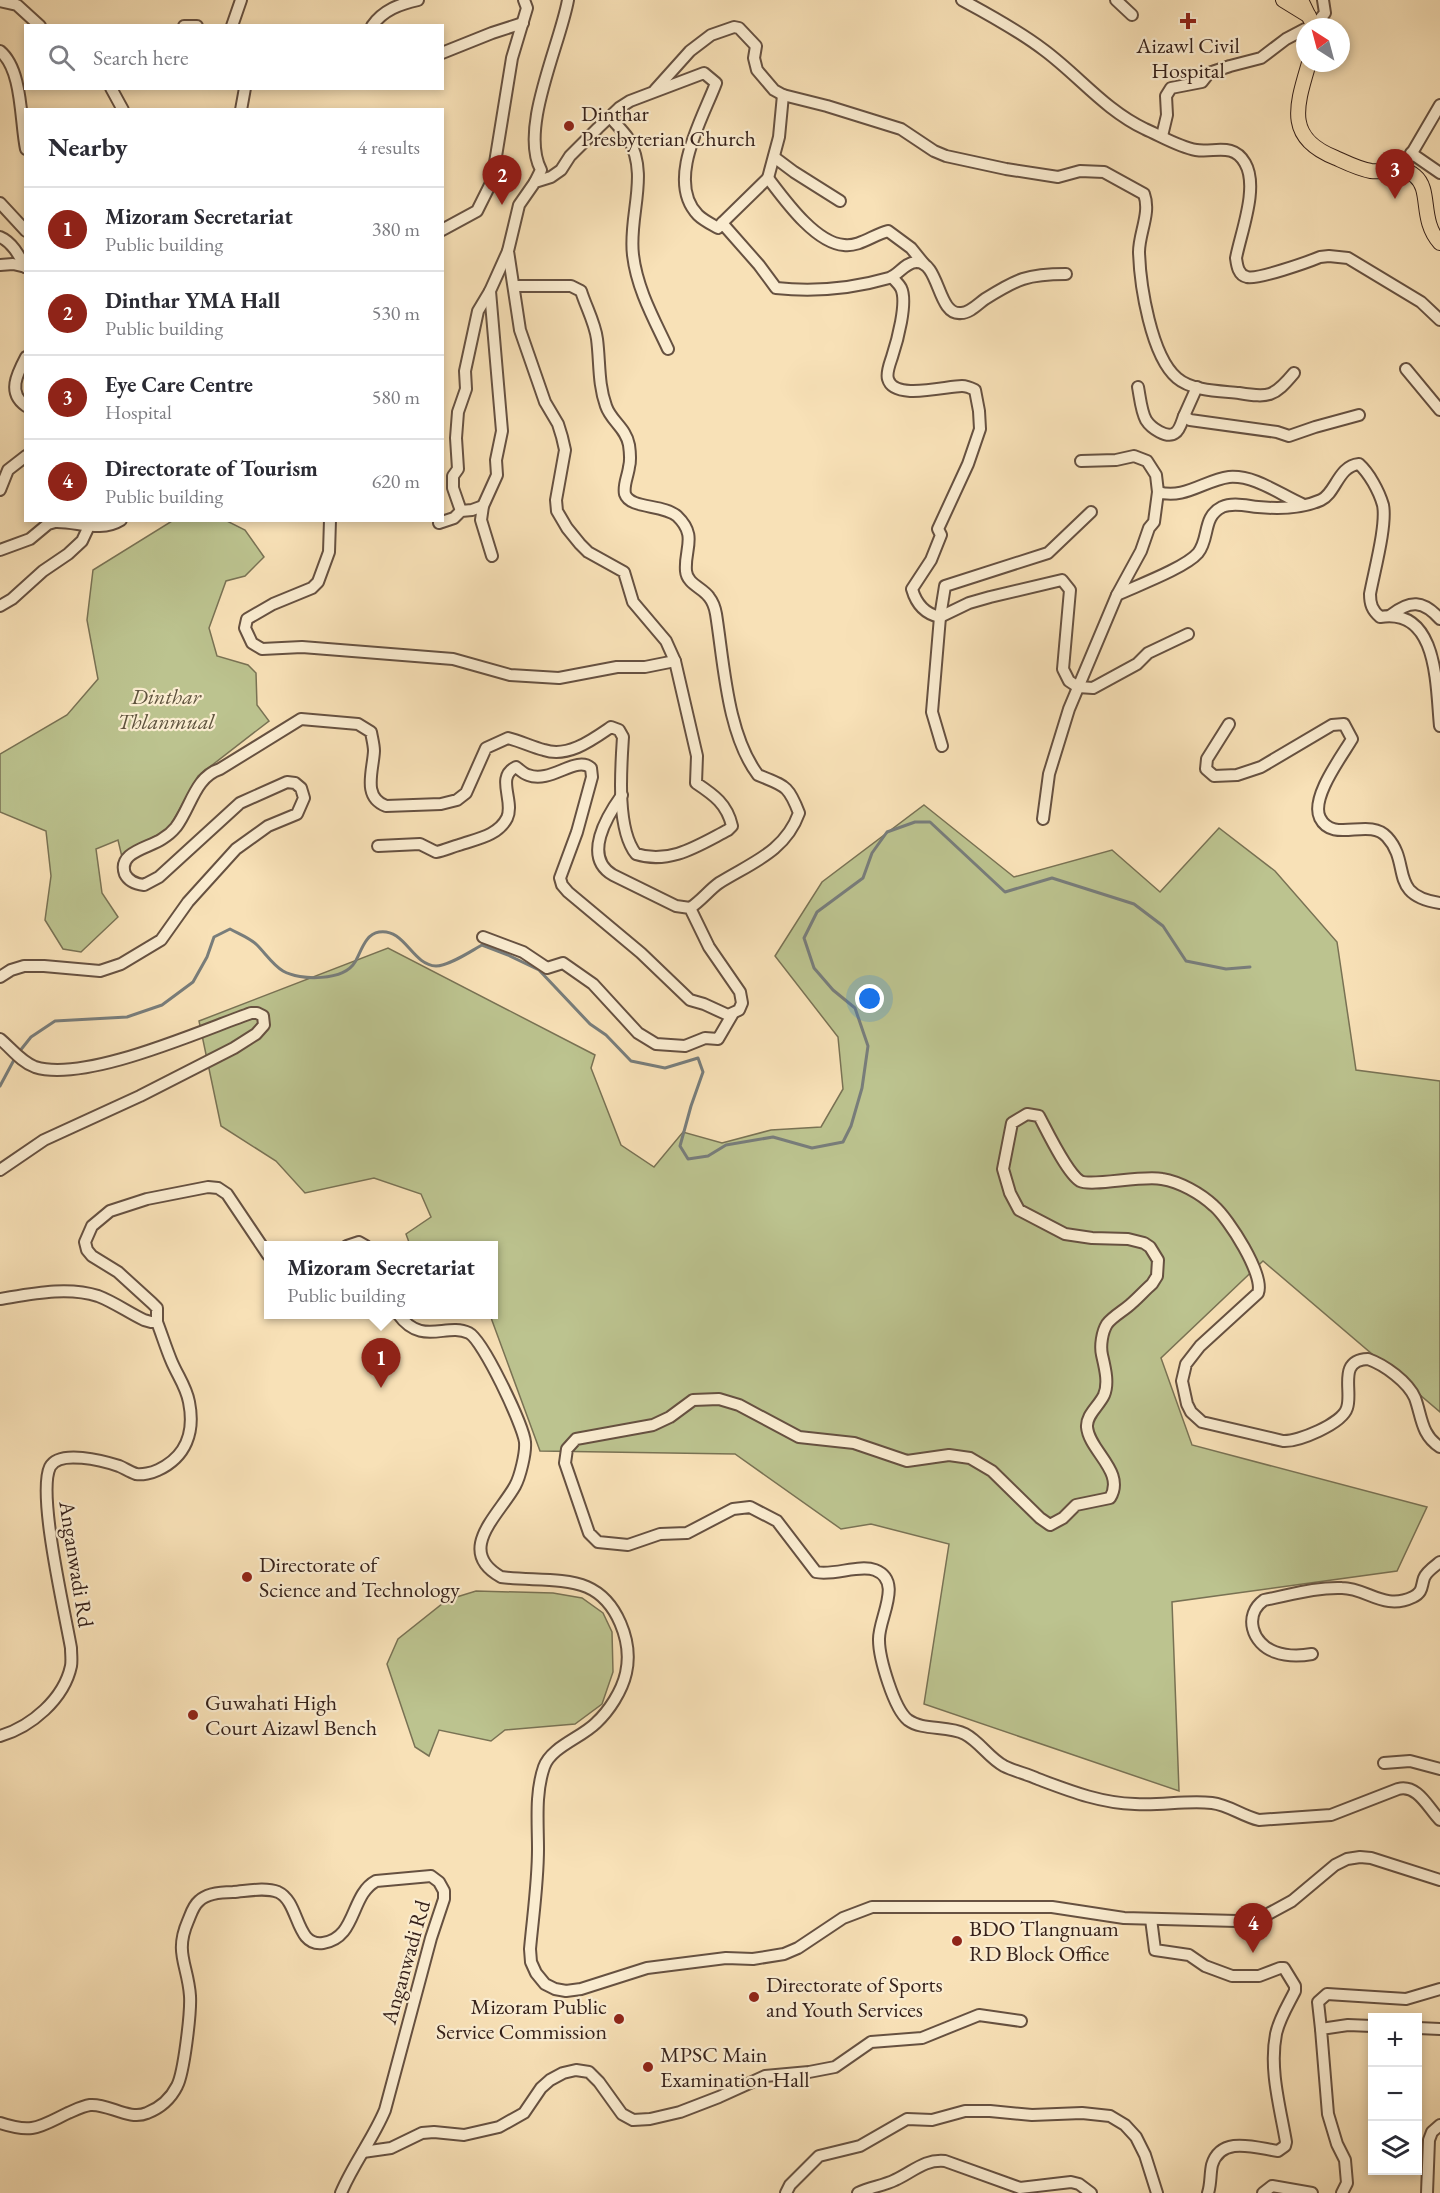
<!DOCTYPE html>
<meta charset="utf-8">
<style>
body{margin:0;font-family:"EB Garamond",serif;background:#f7f7f7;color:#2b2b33}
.controls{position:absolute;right:18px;bottom:18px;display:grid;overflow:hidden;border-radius:0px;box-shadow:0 3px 9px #0003}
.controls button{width:54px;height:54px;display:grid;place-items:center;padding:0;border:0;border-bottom:2px solid #e1e1e2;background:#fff;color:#2b2b33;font:30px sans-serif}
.compass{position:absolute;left:1296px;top:18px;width:54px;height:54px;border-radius:50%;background:#fff;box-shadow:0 3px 9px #0003;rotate:324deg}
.you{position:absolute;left:870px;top:999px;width:21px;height:21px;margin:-15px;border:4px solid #fff;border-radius:50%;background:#1a73e8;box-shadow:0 0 0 9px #1a73e833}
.badge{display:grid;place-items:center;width:39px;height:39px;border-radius:50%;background:#8f2418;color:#fff;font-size:20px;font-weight:700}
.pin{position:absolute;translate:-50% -50px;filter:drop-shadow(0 2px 3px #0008)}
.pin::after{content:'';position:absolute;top:32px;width:21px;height:18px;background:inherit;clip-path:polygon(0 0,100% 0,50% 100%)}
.popup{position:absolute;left:264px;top:1241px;width:234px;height:78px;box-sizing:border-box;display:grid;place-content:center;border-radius:0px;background:#fff;filter:drop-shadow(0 2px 4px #0005);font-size:20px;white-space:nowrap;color:#7c7c81}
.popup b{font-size:22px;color:#2b2b33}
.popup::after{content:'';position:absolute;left:50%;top:100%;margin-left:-12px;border:12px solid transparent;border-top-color:#fff}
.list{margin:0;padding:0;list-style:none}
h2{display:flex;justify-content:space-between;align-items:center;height:78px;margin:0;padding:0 24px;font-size:26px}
h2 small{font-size:20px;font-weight:400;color:#7c7c81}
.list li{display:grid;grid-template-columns:39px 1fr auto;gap:18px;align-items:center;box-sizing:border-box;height:84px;padding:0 24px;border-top:2px solid #e1e1e2}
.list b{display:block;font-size:22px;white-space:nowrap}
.list p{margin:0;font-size:20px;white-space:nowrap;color:#7c7c81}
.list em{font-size:20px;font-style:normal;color:#7c7c81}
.icon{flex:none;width:33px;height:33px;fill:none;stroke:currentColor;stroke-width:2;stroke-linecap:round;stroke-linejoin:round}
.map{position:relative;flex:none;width:1440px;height:2193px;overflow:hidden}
.search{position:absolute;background:#fff;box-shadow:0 3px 9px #0003;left:24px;top:24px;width:420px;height:66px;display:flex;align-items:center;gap:15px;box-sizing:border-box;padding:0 21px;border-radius:0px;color:#7c7c81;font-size:22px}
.panel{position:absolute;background:#fff;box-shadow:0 3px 9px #0003;left:24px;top:108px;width:420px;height:414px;border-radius:0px}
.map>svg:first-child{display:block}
.green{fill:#bcc38f;stroke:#797254;stroke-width:1.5}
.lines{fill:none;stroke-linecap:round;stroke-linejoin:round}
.stream{stroke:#787d7b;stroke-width:3}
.minor-casing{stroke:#665141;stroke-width:14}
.major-casing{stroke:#36211a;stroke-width:16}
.minor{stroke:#faecd0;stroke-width:10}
.major{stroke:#f8e1b7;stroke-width:14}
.poi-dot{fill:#8f2418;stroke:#faecd0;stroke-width:2}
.labels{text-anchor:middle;stroke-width:4.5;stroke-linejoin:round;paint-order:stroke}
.poi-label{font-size:22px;fill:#36211a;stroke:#faecd0;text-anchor:start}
.park-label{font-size:22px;font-style:italic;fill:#5e523d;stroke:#faecd0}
.street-label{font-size:22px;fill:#36211a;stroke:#faecd0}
</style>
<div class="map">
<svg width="1440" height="2193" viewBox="0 0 1440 2193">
<rect width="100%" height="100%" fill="#f8e1b7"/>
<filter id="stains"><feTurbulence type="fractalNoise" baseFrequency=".00333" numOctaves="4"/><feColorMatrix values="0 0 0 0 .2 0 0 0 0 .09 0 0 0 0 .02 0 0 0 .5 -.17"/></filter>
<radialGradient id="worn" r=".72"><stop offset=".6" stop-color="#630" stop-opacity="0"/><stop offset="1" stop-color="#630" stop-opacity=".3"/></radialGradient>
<!-- green -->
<g class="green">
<polygon points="172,521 227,521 245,530 264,557 245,576 226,581 209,628 217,656 248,665 256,673 257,705 269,721 198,776 168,830 141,843 122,857 118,840 96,849 102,893 118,917 81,952 63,949 45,920 51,876 46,831 0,812 0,754 67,715 98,679 87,620 93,570"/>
<polygon points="924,805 1014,877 1112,850 1160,892 1219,828 1275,871 1337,942 1356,1070 1440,1081 1440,1412 1263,1261 1161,1358 1192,1445 1427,1507 1397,1571 1172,1602 1179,1791 924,1704 949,1544 871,1524 841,1529 735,1454 540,1451 490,1315 494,1314 494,1246 410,1245 406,1234 431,1217 421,1194 374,1178 305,1193 276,1161 221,1126 199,1021 388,948 595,1055 591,1068 621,1145 654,1167 683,1132 722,1143 771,1130 821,1127 843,1089 838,1037 775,956 822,882"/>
<polygon points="476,1591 553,1593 582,1598 603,1613 612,1632 613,1672 602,1704 575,1724 505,1730 491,1741 439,1730 429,1756 415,1747 387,1664 398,1639 447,1600"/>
</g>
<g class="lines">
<!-- stream -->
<g class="stream">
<path d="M19 1052 31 1037 55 1021 127 1017 162 1005 193 982 207 957 214 937 230 929C239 934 250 938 257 945 265 953 273 965 283 971 300 981 344 981 355 962 361 952 365 934 379 932 405 928 412 965 436 966 449 966 471 951 482 945L508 955 539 970 590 1024 606 1035 631 1061 665 1068 698 1058 703 1072 691 1106 680 1146 688 1159 708 1156 726 1145 773 1137 812 1148 843 1142 851 1126 862 1088 868 1046 855 1008 833 990 814 968 804 938 817 912 863 878 872 853 887 832 915 822H930L1005 892 1052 878 1134 904 1163 926 1186 961 1226 969 1250 967"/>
<polyline points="0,1086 15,1058"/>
</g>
<!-- minor casing -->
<g class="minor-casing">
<g id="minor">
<path d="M962 0C990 15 1019 31 1044 50 1079 76 1105 110 1145 129 1161 136 1179 147 1196 150 1214 153 1233 142 1245 163 1259 187 1241 232 1236 258 1237 265 1238 275 1247 277 1257 280 1308 262 1320 257L1329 256 1348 258 1421 302 1440 320"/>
<polyline points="1116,0 1132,15"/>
<polyline points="0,1 17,5 40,26"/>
<polyline points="184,26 197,26"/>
<polyline points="232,26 241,0"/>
<path d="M372 26C383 10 400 4 418 0"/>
<polyline points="1313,27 1325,13 1323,0"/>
<path d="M0 51C23 70 20 121 26 149"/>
<polyline points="442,53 492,33 523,23"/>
<polyline points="111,88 123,110"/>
<path d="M655 90 690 51 711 35 734 27 739 28 756 46 754 58 757 70 774 90 783 95 827 106 901 129 934 151 946 156 1006 169 1058 177 1080 171 1104 172 1144 194C1151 213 1139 233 1139 252 1140 285 1151 356 1177 378 1192 391 1220 391 1239 393 1269 398 1274 397 1294 373"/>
<polyline points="241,110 245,88"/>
<path d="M610 117C616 124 623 131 628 138 650 175 628 216 633 255 637 289 654 319 668 349"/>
<polyline points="1162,136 1167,115 1166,96 1171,88 1202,82 1209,73 1230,66 1261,58 1286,39 1305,29"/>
<polyline points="1411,153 1440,173"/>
<polyline points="774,157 794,172 840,201"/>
<polyline points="1402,170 1440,105"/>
<path d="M768 178C784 199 815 243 844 245 859 247 873 235 888 231L911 248 924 264"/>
<path d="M535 182 541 170C519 129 560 45 568 0"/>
<polyline points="0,203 26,231"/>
<polyline points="722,223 768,178 779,137 783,95"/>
<polyline points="442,230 477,211 492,181 512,58 527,8 524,0"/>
<path d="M0 237C12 242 19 255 25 267"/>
<polyline points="0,265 13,264 26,267"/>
<path d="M892 277C895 281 899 284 901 288 908 302 897 342 892 357 890 363 886 373 888 379 894 401 946 386 962 386 967 386 971 388 975 390L979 411 980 429 968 464 938 529 941 535 931 560 912 589C916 603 925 614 940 617L969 603 990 597 1062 580 1070 590 1063 669 1069 681 1078 687 1093 688 1137 664 1148 653 1188 634"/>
<path d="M514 286H571L581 291C586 307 595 323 597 339 600 362 598 384 606 406 611 421 626 428 629 445 630 452 631 460 629 467 628 476 623 485 625 494 630 509 663 504 677 516 698 536 684 549 686 571 687 584 703 588 709 597 713 602 715 608 716 614 724 664 727 734 758 775 784 786 788 784 799 813 785 852 751 863 719 883 709 890 701 901 690 908"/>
<path d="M26 357C17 374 7 393 26 406"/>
<polyline points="1406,369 1440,410"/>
<path d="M1138 387C1140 397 1141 411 1146 420 1151 428 1167 439 1175 433 1180 430 1182 421 1184 416"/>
<polyline points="1197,387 1184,416 1190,420 1277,432 1289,436 1315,427 1359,415"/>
<polyline points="1081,461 1116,460 1134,456 1147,461 1156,475 1158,492"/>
<polyline points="0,490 8,470 26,456"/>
<polyline points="461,511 453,488 453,476 458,469 456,438 458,412 466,389 465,371 478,311 490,291"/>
<polyline points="330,520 329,552 318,582 312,588 273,604 247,619 245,628 252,643 262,649 302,647 453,659 510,675 559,678 617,667 645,667 675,661"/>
<polyline points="439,523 454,518 461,511 472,510 483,506"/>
<path d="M0 550 30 539 48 524 55 522C77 521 100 533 121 520"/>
<polyline points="492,556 481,520 483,506 497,475 496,460 502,431 490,291 508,251"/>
<path d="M1117 595C1136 586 1185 568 1198 553 1210 538 1202 517 1222 507 1233 502 1247 506 1258 507 1278 509 1303 508 1321 500 1336 493 1338 466 1359 464 1369 473 1379 491 1383 505 1387 525 1374 572 1370 594 1370 604 1372 610 1380 617 1439 607 1436 688 1440 726"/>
<polyline points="0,606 12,599 43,571 68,554 82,541 89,526"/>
<path d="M1391 615C1410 600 1423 600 1440 619"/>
<path d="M1229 724 1207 759 1206 769 1214 776 1237 775 1261 767 1332 725 1344 724 1352 739C1342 756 1310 798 1320 818 1333 844 1369 817 1387 837 1412 864 1387 895 1440 903"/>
<polyline points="942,746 932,712 940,617 945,586 1048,553 1091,512"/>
<path d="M1043 819 1049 774 1069 709 1117 595 1141 551 1149 528 1154 522 1158 492C1184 500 1205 480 1229 477 1255 475 1279 494 1302 504"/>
<path d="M378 846 420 844 436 852C444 851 451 847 459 845 476 839 498 836 507 818 515 801 495 777 516 767 520 770 524 774 528 775 551 784 576 755 591 768L592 777 577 832 560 878 562 885 568 892 641 953 690 1000 704 1004 728 1015 739 1010 742 1003 740 992 709 947 690 908 676 906 613 875C582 857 607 816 622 795"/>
<polyline points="483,937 523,952 547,968 563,963 593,984 638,1033 656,1044 685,1046 705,1038 718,1039 732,1015"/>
<path d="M0 977 11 970 24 966H44L100 971 121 964 161 940 188 902 236 849 268 826 297 814 304 798 301 788 295 783 287 782 240 803 159 877 144 885C136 884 129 882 125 874 117 852 149 848 162 839 167 836 172 832 176 827 191 807 195 777 220 769L301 719 358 724 371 732C372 738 374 745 374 751 373 771 362 797 386 806L441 804 457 800 466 793 486 748 508 738C520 741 532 747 544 750 568 758 592 740 611 727L619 730 623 737C621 768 616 829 636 854 670 865 699 845 728 830L732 826C727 804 714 795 696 783L697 756 675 661 666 641 633 602 624 572 588 552 580 544 567 528 557 511 556 500 565 450 562 437 558 424 545 402 520 330 508 251 519 205 535 182 551 177 561 170 570 156 598 128 619 108 630 101 704 73 716 83C703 118 665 181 698 215 703 220 711 224 718 228L722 223 759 265 776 288C814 292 851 289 889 278 899 275 904 263 916 262 940 261 937 316 961 313 970 313 978 304 985 299 1017 279 1027 274 1066 274"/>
<path d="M0 1039C11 1048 21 1062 35 1067 85 1083 200 1031 251 1013H257L263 1016 264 1025 256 1034 234 1048 140 1096 44 1140 0 1170"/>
<polyline points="347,1246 359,1242 366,1246"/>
<path d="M0 1299C31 1294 67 1286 98 1296 114 1302 129 1313 144 1320L151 1322H157V1308L152 1303 118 1272 92 1256 87 1250 85 1242 92 1226 110 1211 147 1199 208 1187 218 1188 227 1194 268 1255"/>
<path d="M398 1314C422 1347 446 1322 469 1333 483 1340 523 1425 525 1442 526 1453 520 1477 515 1486 498 1516 455 1551 501 1577 528 1581 563 1577 587 1587 617 1600 633 1642 626 1673 622 1691 609 1711 596 1723 581 1738 551 1747 544 1767 535 1793 538 1822 538 1849 538 1882 533 1916 530 1949L531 1962 536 1973 545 1984 555 1989 566 1991 581 1989 647 1968 726 1958 753 1959 784 1954 798 1948 843 1918 872 1907H1052L1124 1918 1237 1921 1268 1914 1292 1901 1335 1865 1347 1859 1360 1857 1371 1858 1440 1880"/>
<path d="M1440 1447C1421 1435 1422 1417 1415 1398 1408 1382 1385 1365 1368 1359 1337 1360 1353 1391 1347 1408 1342 1424 1298 1442 1283 1441L1202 1422 1191 1412 1187 1404 1182 1381 1186 1364 1200 1346 1258 1293C1265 1275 1228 1218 1214 1206 1200 1193 1180 1182 1162 1179 1141 1175 1092 1187 1080 1181 1067 1173 1047 1131 1039 1116L1027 1114 1012 1123 1003 1169 1010 1193 1019 1210 1065 1234 1092 1238 1128 1239 1144 1243 1150 1247 1158 1260 1157 1276 1152 1284C1145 1290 1139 1297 1132 1303 1125 1310 1113 1316 1107 1324 1102 1332 1100 1346 1102 1355 1105 1368 1109 1383 1104 1395 1099 1406 1086 1415 1087 1427 1089 1451 1126 1472 1110 1498L1076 1505 1063 1518 1050 1525 1040 1518 992 1471 970 1458 949 1455 907 1461 854 1443 799 1437 739 1405 719 1399 693 1400 670 1417 653 1425 576 1439 567 1449 565 1463 589 1533 598 1542 628 1545 660 1534 687 1533 733 1509 750 1507 777 1521 816 1572C834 1576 859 1564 875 1570 904 1581 878 1619 879 1640 879 1658 894 1709 908 1720 923 1731 948 1725 965 1734 980 1742 989 1758 1004 1766 1014 1771 1027 1774 1038 1779 1070 1791 1100 1803 1135 1804 1160 1806 1186 1800 1212 1803 1229 1805 1242 1816 1259 1820L1331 1815 1398 1789C1418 1784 1428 1808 1440 1820"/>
<path d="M1312 1654C1301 1656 1286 1656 1275 1652 1252 1644 1243 1615 1264 1600 1290 1595 1316 1587 1342 1588 1367 1588 1384 1611 1413 1597 1423 1592 1421 1587 1424 1578 1426 1572 1435 1566 1440 1562"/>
<path d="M0 1736C31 1727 64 1699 71 1666 72 1660 71 1654 71 1648 65 1613 37 1494 50 1467 59 1449 104 1461 119 1466 124 1468 130 1472 136 1474 142 1475 152 1473 158 1470 186 1457 195 1432 189 1402 186 1386 177 1375 171 1360 166 1348 162 1335 157 1322"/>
<polyline points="1384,1763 1410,1761 1440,1769"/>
<path d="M1151 1919 1155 1950 1189 1955 1205 1966 1232 1976H1259L1280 1968H1284L1295 1986V1991C1288 2005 1279 2019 1276 2034 1269 2069 1280 2107 1286 2142L1285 2146 1278 2151C1256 2148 1221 2135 1212 2165 1210 2174 1211 2184 1208 2193"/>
<polyline points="1418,2028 1440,2029"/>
<polyline points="1321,2029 1318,2002 1327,1994 1406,1999 1440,1989"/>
<path d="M0 2123C33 2134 39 2127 68 2113 75 2110 83 2106 90 2105 108 2103 129 2121 147 2113 160 2108 171 2098 177 2086 184 2073 191 2012 190 1996 188 1965 174 1953 188 1921 191 1914 193 1906 199 1901 207 1893 222 1892 233 1892 247 1891 265 1887 278 1892 300 1902 295 1947 323 1943 357 1938 350 1895 376 1881L431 1876 439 1882 444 1891V1899L431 1938 385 2110C373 2139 353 2164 341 2193"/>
<polyline points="363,2152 391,2148 422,2133 434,2132 464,2135 499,2127 524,2113 541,2088 550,2080 563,2073 576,2070 589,2072 599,2082 622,2114 633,2120 650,2119 680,2112 719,2097 765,2076 809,2072 835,2067 871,2042 922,2038 979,2015 1021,2021"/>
<polyline points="786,2193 790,2185 819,2156 860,2146 907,2119 932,2120 965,2111 990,2111 1032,2115 1082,2113 1110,2116 1125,2125 1136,2137 1145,2155 1157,2193"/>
<path d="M858 2193C870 2187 883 2186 895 2180 913 2172 924 2159 945 2161L1020 2188 1071 2182 1079 2184 1091 2193"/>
<polyline points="1263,2193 1272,2186 1312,2193"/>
<polyline points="1342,2193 1347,2183 1345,2160 1337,2144 1328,2114 1321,2029 1348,2025 1372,2026"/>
<polyline points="1427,2193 1429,2140 1432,2132 1440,2125"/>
</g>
</g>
<!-- major casing -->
<g class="major-casing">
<g id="major">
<polyline points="1283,0 1309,16"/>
<polyline points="1301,0 1314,27"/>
<path d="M1309 63C1296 107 1285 138 1336 158 1347 163 1359 169 1371 171 1385 173 1403 165 1415 176 1432 190 1419 220 1440 243"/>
</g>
</g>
<!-- minor -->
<use href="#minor" class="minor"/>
<!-- major -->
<use href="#major" class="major"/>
</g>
<!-- markers -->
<g class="poi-dot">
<path d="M1185 12h6v6h6v6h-6v6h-6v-6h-6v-6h6z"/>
<circle cx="569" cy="126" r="6"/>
<circle cx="247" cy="1577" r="6"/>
<circle cx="193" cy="1715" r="6"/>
<circle cx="957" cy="1941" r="6"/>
<circle cx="754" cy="1997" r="6"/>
<circle cx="619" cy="2019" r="6"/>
<circle cx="648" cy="2067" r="6"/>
</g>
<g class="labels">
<!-- poi labels -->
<g class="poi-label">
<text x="1188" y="53" text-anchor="middle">Aizawl Civil<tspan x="1188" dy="25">Hospital</tspan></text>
<text x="581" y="121">Dinthar<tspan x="581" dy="25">Presbyterian Church</tspan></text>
<text x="259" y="1572">Directorate of<tspan x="259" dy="25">Science and Technology</tspan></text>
<text x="205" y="1710">Guwahati High<tspan x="205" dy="25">Court Aizawl Bench</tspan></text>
<text x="969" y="1936">BDO Tlangnuam<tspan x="969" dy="25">RD Block Office</tspan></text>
<text x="766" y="1992">Directorate of Sports<tspan x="766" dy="25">and Youth Services</tspan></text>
<text x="607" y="2014" text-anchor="end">Mizoram Public<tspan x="607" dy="25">Service Commission</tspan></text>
<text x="660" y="2062">MPSC Main<tspan x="660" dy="25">Examination Hall</tspan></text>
</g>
<!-- park labels -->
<g class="park-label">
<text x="166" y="704">Dinthar<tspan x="166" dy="25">Thlanmual</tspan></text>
</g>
<!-- street labels -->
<g class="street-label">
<text transform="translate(77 1564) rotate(81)" y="8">Anganwadi Rd</text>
<text transform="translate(405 1962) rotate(-74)" y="8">Anganwadi Rd</text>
</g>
</g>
<rect width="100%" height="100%" filter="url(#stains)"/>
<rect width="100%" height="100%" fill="url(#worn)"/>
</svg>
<div class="controls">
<button>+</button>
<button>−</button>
<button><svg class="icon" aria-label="layers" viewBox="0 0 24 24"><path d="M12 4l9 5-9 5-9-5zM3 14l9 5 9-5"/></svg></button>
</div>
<svg class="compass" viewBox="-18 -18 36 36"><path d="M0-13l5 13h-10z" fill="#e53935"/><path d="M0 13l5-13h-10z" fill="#7c7c81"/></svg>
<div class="you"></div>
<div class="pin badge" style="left:381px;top:1388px">1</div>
<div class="popup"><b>Mizoram Secretariat</b>Public building</div>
<div class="pin badge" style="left:502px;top:205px">2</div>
<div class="pin badge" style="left:1395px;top:199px">3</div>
<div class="pin badge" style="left:1253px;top:1953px">4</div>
<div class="search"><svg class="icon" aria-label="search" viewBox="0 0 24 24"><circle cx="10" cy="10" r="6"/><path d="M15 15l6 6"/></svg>Search here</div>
<section class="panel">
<h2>Nearby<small>4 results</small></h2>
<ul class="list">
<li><span class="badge">1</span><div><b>Mizoram Secretariat</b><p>Public building</p></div><em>380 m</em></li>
<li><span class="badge">2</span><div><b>Dinthar YMA Hall</b><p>Public building</p></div><em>530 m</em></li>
<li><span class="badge">3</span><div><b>Eye Care Centre</b><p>Hospital</p></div><em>580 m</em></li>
<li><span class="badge">4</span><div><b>Directorate of Tourism</b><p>Public building</p></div><em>620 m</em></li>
</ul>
</section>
</div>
